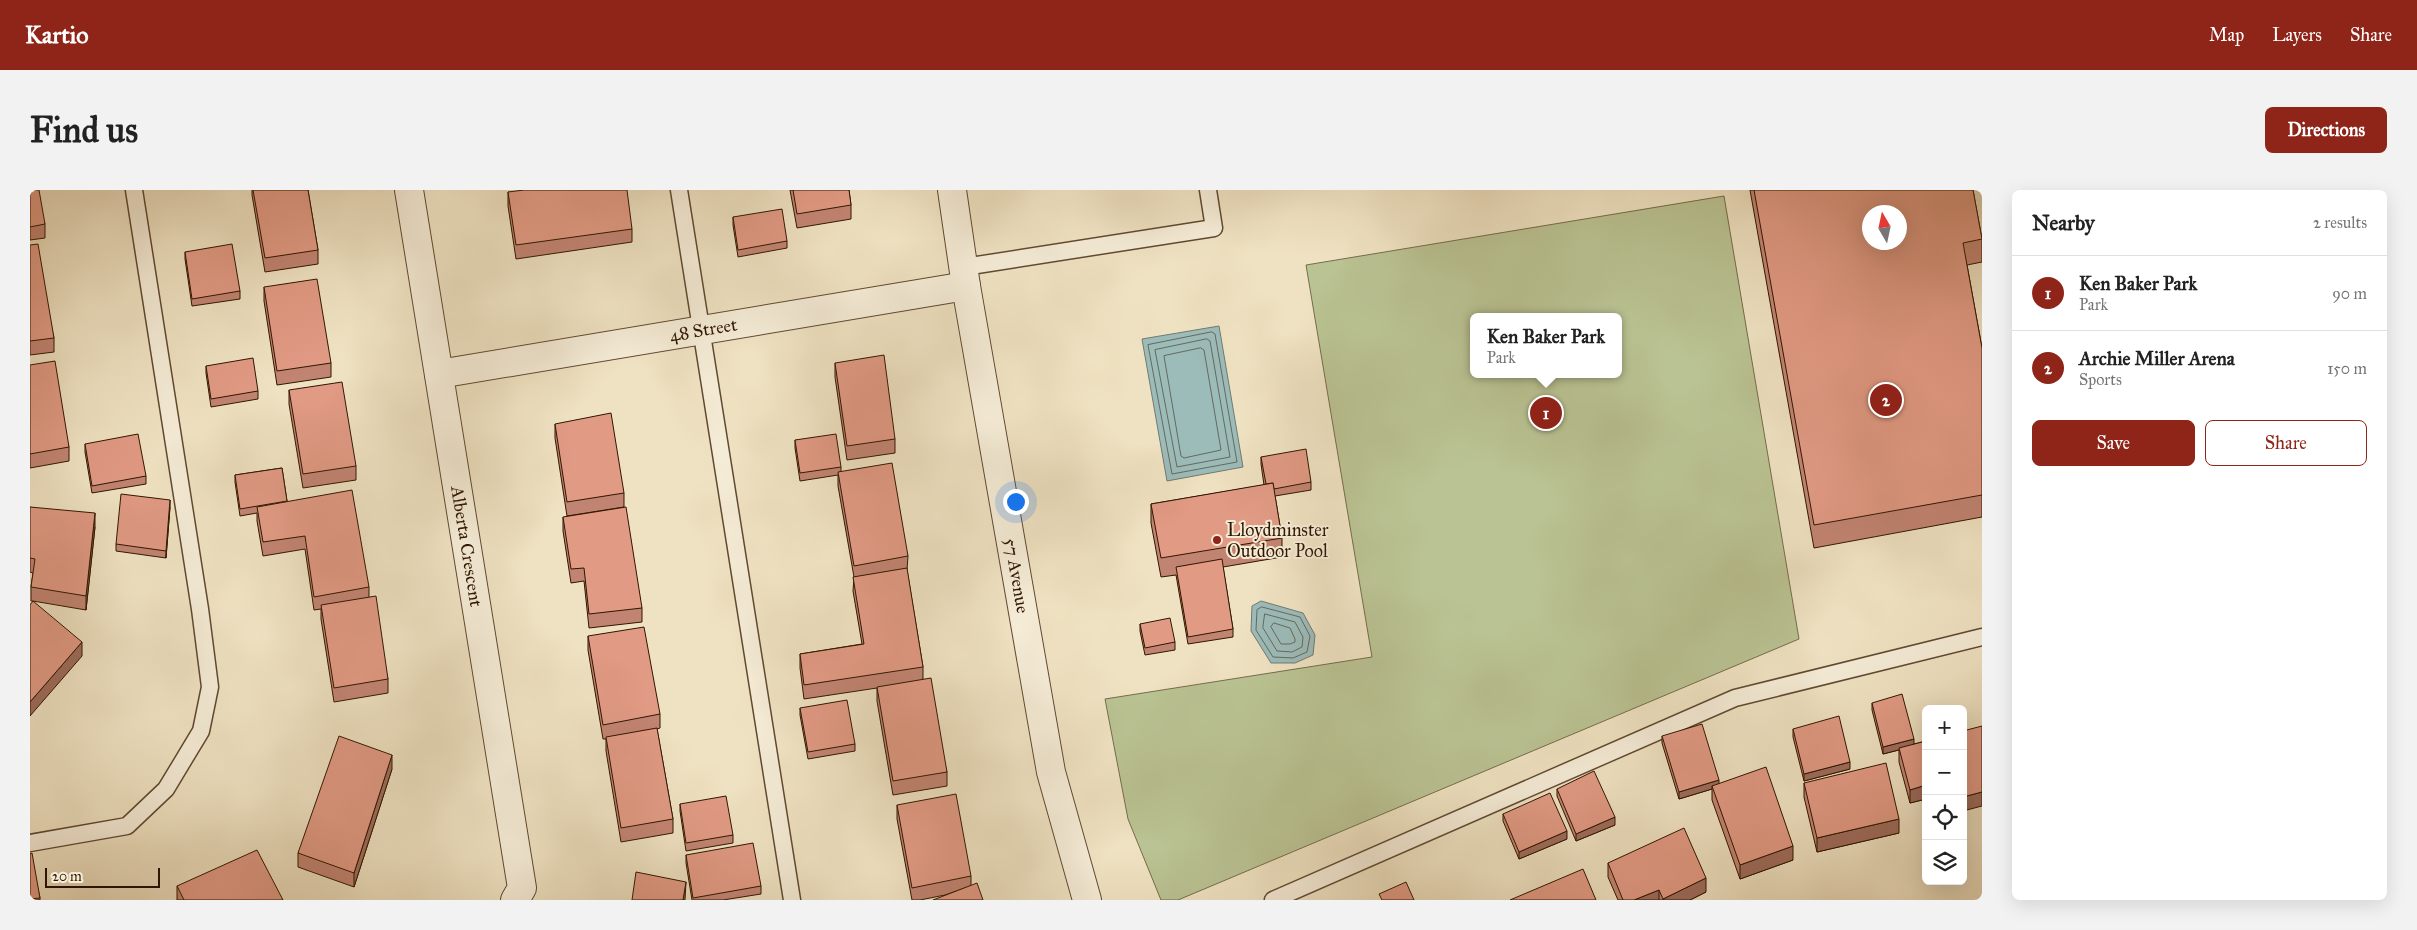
<!DOCTYPE html>
<meta charset="utf-8">
<style>
body{margin:0;font-family:"IM FELL Great Primer",serif;background:#f2f2f2;color:#222}
.controls{position:absolute;right:15px;bottom:15px;display:grid;overflow:hidden;border-radius:8px;box-shadow:0 5px 20px #0002}
.controls button{width:45px;height:45px;display:grid;place-items:center;padding:0;border:0;border-bottom:1px solid #e0e0e0;background:#fff;color:#222;font:25px sans-serif}
.compass{position:absolute;left:1832px;top:15px;width:45px;height:45px;border-radius:50%;background:#fff;box-shadow:0 5px 20px #0002;rotate:351deg}
.scale{position:absolute;left:15px;bottom:12px;width:115px;box-sizing:border-box;padding-left:5px;border:2px solid #301600;border-top:0;font-size:14px;line-height:18px;white-space:nowrap;color:#301600;-webkit-text-stroke:4px #f5ecd7;paint-order:stroke}
.you{position:absolute;left:985px;top:311px;width:18px;height:18px;margin:-12px;border:4px solid #fff;border-radius:50%;background:#1a73e8;box-shadow:0 0 0 8px #1a73e833}
.badge{display:grid;place-items:center;width:32px;height:32px;border-radius:50%;background:#8f2418;color:#fff;font-size:16px;font-weight:700}
.pin{position:absolute;translate:-50% -50%;border:2px solid #fff;box-shadow:0 1px 5px #0006}
.popup{position:absolute;left:1440px;top:123px;width:152px;height:65px;box-sizing:border-box;display:grid;place-content:center;border-radius:8px;background:#fff;filter:drop-shadow(0 1px 4px #0005);font-size:16px;white-space:nowrap;color:#767676}
.popup b{font-size:19px;color:#222}
.popup::after{content:'';position:absolute;left:50%;top:100%;margin-left:-10px;border:10px solid transparent;border-top-color:#fff}
.list{margin:0;padding:0;list-style:none}
h2{display:flex;justify-content:space-between;align-items:center;height:65px;margin:0;padding:0 20px;font-size:21px}
h2 small{font-size:16px;font-weight:400;color:#767676}
.list li{display:grid;grid-template-columns:32px 1fr auto;gap:15px;align-items:center;box-sizing:border-box;height:75px;padding:0 20px;border-top:1px solid #e0e0e0}
.list b{display:block;font-size:19px;white-space:nowrap}
.list p{margin:0;font-size:16px;white-space:nowrap;color:#767676}
.list em{font-size:16px;font-style:normal;color:#767676}
.actions{display:flex;gap:10px;padding:15px 20px}
.actions a{flex:1;padding:11px 0;border:1px solid #8f2418;border-radius:8px;text-align:center;font-size:18px;color:#8f2418}
.actions .main{background:#8f2418;color:#fff}
.icon{flex:none;width:28px;height:28px;fill:none;stroke:currentColor;stroke-width:2;stroke-linecap:round;stroke-linejoin:round}
.map{position:relative;flex:none;width:1952px;height:710px;overflow:hidden;border-radius:8px}
header{display:flex;align-items:center;gap:30px;box-sizing:border-box;height:70px;padding:0 25px;background:#8f2418;color:#fff}
header strong{font-size:24px}
nav{display:flex;gap:28px;margin-inline-start:auto;font-size:18px}
.intro{display:flex;align-items:center;justify-content:space-between;box-sizing:border-box;height:120px;padding:0 30px}
h1{margin:0;font-size:35px}
.button{padding:12px 22px;border-radius:8px;background:#8f2418;color:#fff;font-size:18px;font-weight:700}
main{display:flex;gap:30px;padding:0 30px}
aside{flex:1;background:#fff;border-radius:8px;box-shadow:0 5px 20px #0002}
.map>svg:first-child{display:block}
.green{fill:#bac393;stroke:#756c4a;fill-rule:evenodd}
.water{fill:#9cbcba;stroke:#717a70}
.lines{fill:none;stroke-linecap:round;stroke-linejoin:round}
.shore{stroke:#66695d;stroke-width:1}
.lane-casing{stroke:#604930;stroke-width:19}
.street-casing{stroke:#604930;stroke-width:30}
.lane{stroke:#f5ecd7;stroke-width:16}
.street{stroke:#f5ecd7;stroke-width:28}
.wall{fill:#c28472;stroke:#301600}
.shaded-wall{fill:#9e6c5c;stroke:#301600}
.building{fill:#e19a84;stroke:#301600;fill-rule:evenodd}
.poi-dot{fill:#8f2418;stroke:#f5ecd7;stroke-width:2}
.labels{text-anchor:middle;stroke-width:4;stroke-linejoin:round;paint-order:stroke}
.street-label{font-size:18px;fill:#301600;stroke:#f5ecd7}
.poi-label{font-size:18px;fill:#301600;stroke:#f5ecd7;text-anchor:start}
</style>
<header>
<strong>Kartio</strong>
<nav><a>Map</a><a>Layers</a><a>Share</a></nav>
</header>
<div class="intro"><h1>Find us</h1><a class="button">Directions</a></div>
<main>
<div class="map">
<svg width="1952" height="710" viewBox="0 0 1952 710">
<rect width="100%" height="100%" fill="#efe2c2"/>
<filter id="stains"><feTurbulence type="fractalNoise" baseFrequency=".004" numOctaves="4"/><feColorMatrix values="0 0 0 0 .2 0 0 0 0 .09 0 0 0 0 .02 0 0 0 .5 -.17"/></filter>
<radialGradient id="worn" r=".72"><stop offset=".6" stop-color="#630" stop-opacity="0"/><stop offset="1" stop-color="#630" stop-opacity=".3"/></radialGradient>
<!-- green -->
<path class="green" d="M1694 6 1769 449 1148 710H1131L1098 629 1075 509 1342 467 1276 75ZM1444 127H1588V184H1444Z"/>
<!-- water -->
<g class="water">
<polygon points="1189,136 1213,277 1137,291 1112,149"/>
<polygon points="1231,411 1273,423 1285,445 1283,465 1265,473 1241,473 1221,441 1222,416"/>
</g>
<g class="lines">
<!-- shore -->
<g class="shore">
<polygon points="1182,142 1185,144 1207,272 1142,284 1118,155"/>
<polygon points="1177,149 1180,151 1200,267 1147,277 1125,160"/>
<polygon points="1171,158 1174,160 1191,260 1154,268 1151,266 1134,166"/>
<polygon points="1232,417 1270,427 1280,446 1277,462 1263,468 1243,467 1226,440 1227,420"/>
<polygon points="1235,424 1265,432 1273,447 1272,457 1262,462 1247,461 1233,438"/>
<polygon points="1244,433 1260,438 1265,449 1265,452 1260,454 1251,454 1241,437"/>
</g>
<!-- lane casing -->
<g class="lane-casing">
<g id="lane">
<polyline points="649,0 762,710"/>
<polyline points="934,77 1184,38 1178,0"/>
<polyline points="0,653 97,636 136,599 171,541 180,497 170,419 104,0"/>
<polyline points="1243,710 1705,508 1952,447"/>
</g>
</g>
<!-- street casing -->
<g class="street-casing">
<g id="street">
<path id="s1" d="M379 0 492 698 485 710"/>
<path id="s2" d="M922 0 936 96 1021 582 1057 710"/>
<path id="s3" d="M409 184 936 96"/>
</g>
</g>
<!-- lane -->
<use href="#lane" class="lane"/>
<!-- street -->
<use href="#street" class="street"/>
</g>
<!-- wall -->
<g class="wall">
<polygon points="0,0 15,34 15,48 0,50"/>
<polygon points="222,0 278,0 288,60 288,74 235,82 222,5"/>
<polygon points="760,0 819,0 821,15 821,29 767,38"/>
<polygon points="1720,0 1943,0 1952,49 1952,72 1937,75 1952,158 1952,327 1784,358"/>
<polygon points="478,2 602,39 602,52 486,69 478,16"/>
<polygon points="703,27 757,51 757,58 708,67 703,35"/>
<polygon points="0,55 24,148 24,162 0,165"/>
<polygon points="155,62 210,101 210,109 162,116 155,69"/>
<polygon points="234,97 301,173 301,187 247,195 234,111"/>
<polygon points="805,173 865,249 865,263 817,270 805,187"/>
<polygon points="0,175 39,257 39,271 0,278"/>
<polygon points="176,176 228,201 228,209 181,217 176,183"/>
<polygon points="259,200 326,276 326,290 273,298 259,214"/>
<polygon points="525,234 594,303 594,317 537,326 525,248"/>
<polygon points="765,250 811,277 811,281 878,366 877,380 893,477 893,490 917,582 917,596 863,605 847,511 847,498 774,509 770,478 770,464 832,454 823,401 824,387 808,296 808,285 770,291 765,258"/>
<polygon points="55,254 116,286 116,294 62,303 55,262"/>
<polygon points="1231,267 1281,292 1281,300 1245,306 1252,348 1252,367 1193,377 1203,439 1203,447 1158,454 1146,385 1131,387 1121,333 1121,314 1234,295 1231,274"/>
<polygon points="252,278 257,311 339,397 339,408 358,489 358,503 304,512 291,429 291,419 284,420 275,359 233,366 227,331 227,323 210,326 205,292 205,285"/>
<polygon points="0,317 65,337 56,420 3,411 52,466 3,411 1,411 1,397 3,383 0,382"/>
<polygon points="140,317 136,368 86,361 86,354"/>
<polygon points="533,327 612,418 612,432 559,438 554,391 541,393 533,341"/>
<polygon points="1110,434 1145,452 1145,460 1115,465 1110,441"/>
<polygon points="558,446 630,524 630,538 627,539 643,629 643,643 591,652 576,561 576,549 573,549 558,460"/>
<polygon points="1842,513 1884,554 1896,551 1896,609 1880,613 1869,572 1869,560 1853,564 1842,520"/>
<polygon points="770,518 825,554 825,561 778,569 770,525"/>
<polygon points="1763,539 1820,579 1774,591 1763,547"/>
<polygon points="1632,546 1689,594 1763,670 1710,689 1682,610 1682,599 1649,609 1632,553"/>
<polygon points="362,579 324,697 268,677 268,663"/>
<polygon points="1774,593 1869,643 1787,662 1774,607"/>
<polygon points="1527,599 1585,635 1546,651 1527,606"/>
<polygon points="650,614 703,645 703,653 656,661 650,621"/>
<polygon points="867,615 941,686 941,696 915,705 890,710 882,710 867,629"/>
<polygon points="1473,624 1537,649 1489,669 1473,631"/>
<polygon points="0,664 10,708 10,710 0,710"/>
<polygon points="656,665 731,696 731,704 693,710 662,710 656,673"/>
<polygon points="1578,673 1676,702 1660,710 1588,710 1578,687"/>
<polygon points="147,696 253,710 147,710"/>
</g>
<!-- shaded-wall -->
<g class="shaded-wall">
<polygon points="140,310 140,317 136,368 136,361"/>
<polygon points="65,323 65,337 56,420 56,406"/>
<polygon points="52,452 52,466 0,526 0,512"/>
<polygon points="1884,549 1884,556 1853,564 1853,557"/>
<polygon points="362,565 362,579 324,697 324,683"/>
<polygon points="1820,572 1820,579 1774,591 1774,584"/>
<polygon points="1689,590 1689,598 1682,596 1682,599 1649,609 1649,602"/>
<polygon points="1896,595 1896,609 1880,613 1880,600"/>
<polygon points="1952,602 1952,616 1933,621 1933,607"/>
<polygon points="1585,627 1585,635 1546,651 1546,644"/>
<polygon points="1869,629 1869,643 1787,662 1787,648"/>
<polygon points="1537,641 1537,649 1489,669 1489,662"/>
<polygon points="1763,656 1763,670 1710,689 1710,675"/>
<polygon points="1676,688 1676,702 1660,710 1633,710 1633,709"/>
<polygon points="656,692 655,710 653,710"/>
<polygon points="1629,700 1629,710 1604,710"/>
</g>
<!-- building -->
<g class="building">
<polygon points="0,0 9,0 15,34 0,37"/>
<polygon points="223,0 278,0 288,60 235,68"/>
<polygon points="494,0 597,0 602,39 486,55 478,2"/>
<polygon points="763,0 819,0 821,15 767,24"/>
<path d="M1724 0H1943L1952 49 1933 53 1952 158V305L1784 335ZM1840 22H1870V52H1840Z"/>
<polygon points="752,19 757,51 708,60 703,27"/>
<polygon points="8,54 24,148 0,151 0,55"/>
<polygon points="202,54 210,101 162,109 155,62"/>
<polygon points="287,89 301,173 247,181 234,97"/>
<polygon points="854,165 865,249 817,256 805,173"/>
<polygon points="223,168 228,201 181,209 176,176"/>
<polygon points="25,171 39,257 0,264 0,175"/>
<polygon points="312,192 326,276 273,284 259,200"/>
<polygon points="581,223 594,303 537,312 525,234"/>
<polygon points="108,244 116,286 62,296 55,254"/>
<polygon points="806,244 811,277 770,283 765,250"/>
<polygon points="1276,259 1281,292 1244,299 1243,293 1236,294 1231,267"/>
<polygon points="862,273 878,366 824,376 808,282"/>
<polygon points="252,278 257,311 210,319 205,285"/>
<polygon points="1243,293 1252,348 1131,368 1121,314"/>
<polygon points="322,300 339,397 284,407 275,346 233,352 227,317"/>
<polygon points="91,304 140,310 136,361 86,354"/>
<polygon points="0,317 65,323 56,406 1,397 5,369 0,368"/>
<polygon points="596,317 612,418 559,424 554,378 541,379 533,327"/>
<polygon points="1192,369 1203,439 1158,447 1146,377"/>
<polygon points="877,378 893,477 774,495 770,464 834,454 823,387"/>
<polygon points="346,406 358,489 304,498 291,415"/>
<polygon points="3,411 52,452 0,512 0,415"/>
<polygon points="1140,428 1145,452 1115,458 1110,434"/>
<polygon points="614,437 630,524 573,535 558,446"/>
<polygon points="901,488 917,582 863,591 847,497"/>
<polygon points="1872,504 1884,549 1853,557 1842,513"/>
<polygon points="817,510 825,554 778,562 770,518"/>
<polygon points="1809,526 1820,572 1774,584 1763,539"/>
<polygon points="1672,534 1689,590 1649,602 1632,546"/>
<polygon points="1952,536 1952,602 1933,607 1933,541"/>
<polygon points="627,538 643,629 591,638 576,547"/>
<polygon points="309,546 362,565 324,683 268,663"/>
<polygon points="1896,551 1896,595 1880,600 1869,558"/>
<polygon points="1856,573 1869,629 1787,648 1774,593"/>
<polygon points="1736,577 1763,656 1710,675 1682,596"/>
<polygon points="1564,581 1585,627 1546,644 1527,599"/>
<polygon points="1520,603 1537,641 1489,662 1473,624"/>
<polygon points="926,604 941,686 882,698 867,615"/>
<polygon points="696,606 703,645 656,653 650,614"/>
<polygon points="1654,638 1676,688 1633,709 1629,700 1604,710 1593,710 1578,673"/>
<polygon points="723,653 731,696 663,708 656,665"/>
<polygon points="227,660 253,710 154,710 147,696"/>
<polygon points="2,663 10,708 0,709 0,664"/>
<polygon points="1553,679 1566,710 1480,710"/>
<polygon points="606,682 656,692 653,710 602,710"/>
<polygon points="1376,692 1384,710 1352,710 1349,704"/>
<polygon points="947,693 953,710 903,710"/>
</g>
<!-- markers -->
<circle class="poi-dot" cx="1187" cy="350" r="5"/>
<g class="labels">
<!-- street labels -->
<g class="street-label">
<text dy="6" stroke="none"><textPath href="#s3" startOffset="268">48 Street</textPath></text>
<text dy="6" stroke="none"><textPath href="#s1" startOffset="361">Alberta Crescent</textPath></text>
<text dy="6" stroke="none"><textPath href="#s2" startOffset="391">57 Avenue</textPath></text>
</g>
<!-- poi labels -->
<g class="poi-label">
<text x="1197" y="346">Lloydminster<tspan x="1197" dy="21">Outdoor Pool</tspan></text>
</g>
</g>
<rect width="100%" height="100%" filter="url(#stains)"/>
<rect width="100%" height="100%" fill="url(#worn)"/>
</svg>
<div class="controls">
<button>+</button>
<button>−</button>
<button><svg class="icon" aria-label="locate" viewBox="0 0 24 24"><circle cx="12" cy="12" r="6"/><path d="M12 2v4M12 18v4M2 12h4M18 12h4"/></svg></button>
<button><svg class="icon" aria-label="layers" viewBox="0 0 24 24"><path d="M12 4l9 5-9 5-9-5zM3 14l9 5 9-5"/></svg></button>
</div>
<svg class="compass" viewBox="-18 -18 36 36"><path d="M0-13l5 13h-10z" fill="#e53935"/><path d="M0 13l5-13h-10z" fill="#767676"/></svg>
<div class="scale">20 m</div>
<div class="you"></div>
<div class="pin badge" style="left:1516px;top:223px">1</div>
<div class="popup"><b>Ken Baker Park</b>Park</div>
<div class="pin badge" style="left:1856px;top:210px">2</div>
</div>
<aside>
<h2>Nearby<small>2 results</small></h2>
<ul class="list">
<li><span class="badge">1</span><div><b>Ken Baker Park</b><p>Park</p></div><em>90 m</em></li>
<li><span class="badge">2</span><div><b>Archie Miller Arena</b><p>Sports</p></div><em>150 m</em></li>
</ul>
<div class="actions"><a class="main">Save</a><a>Share</a></div>
</aside>
</main>
